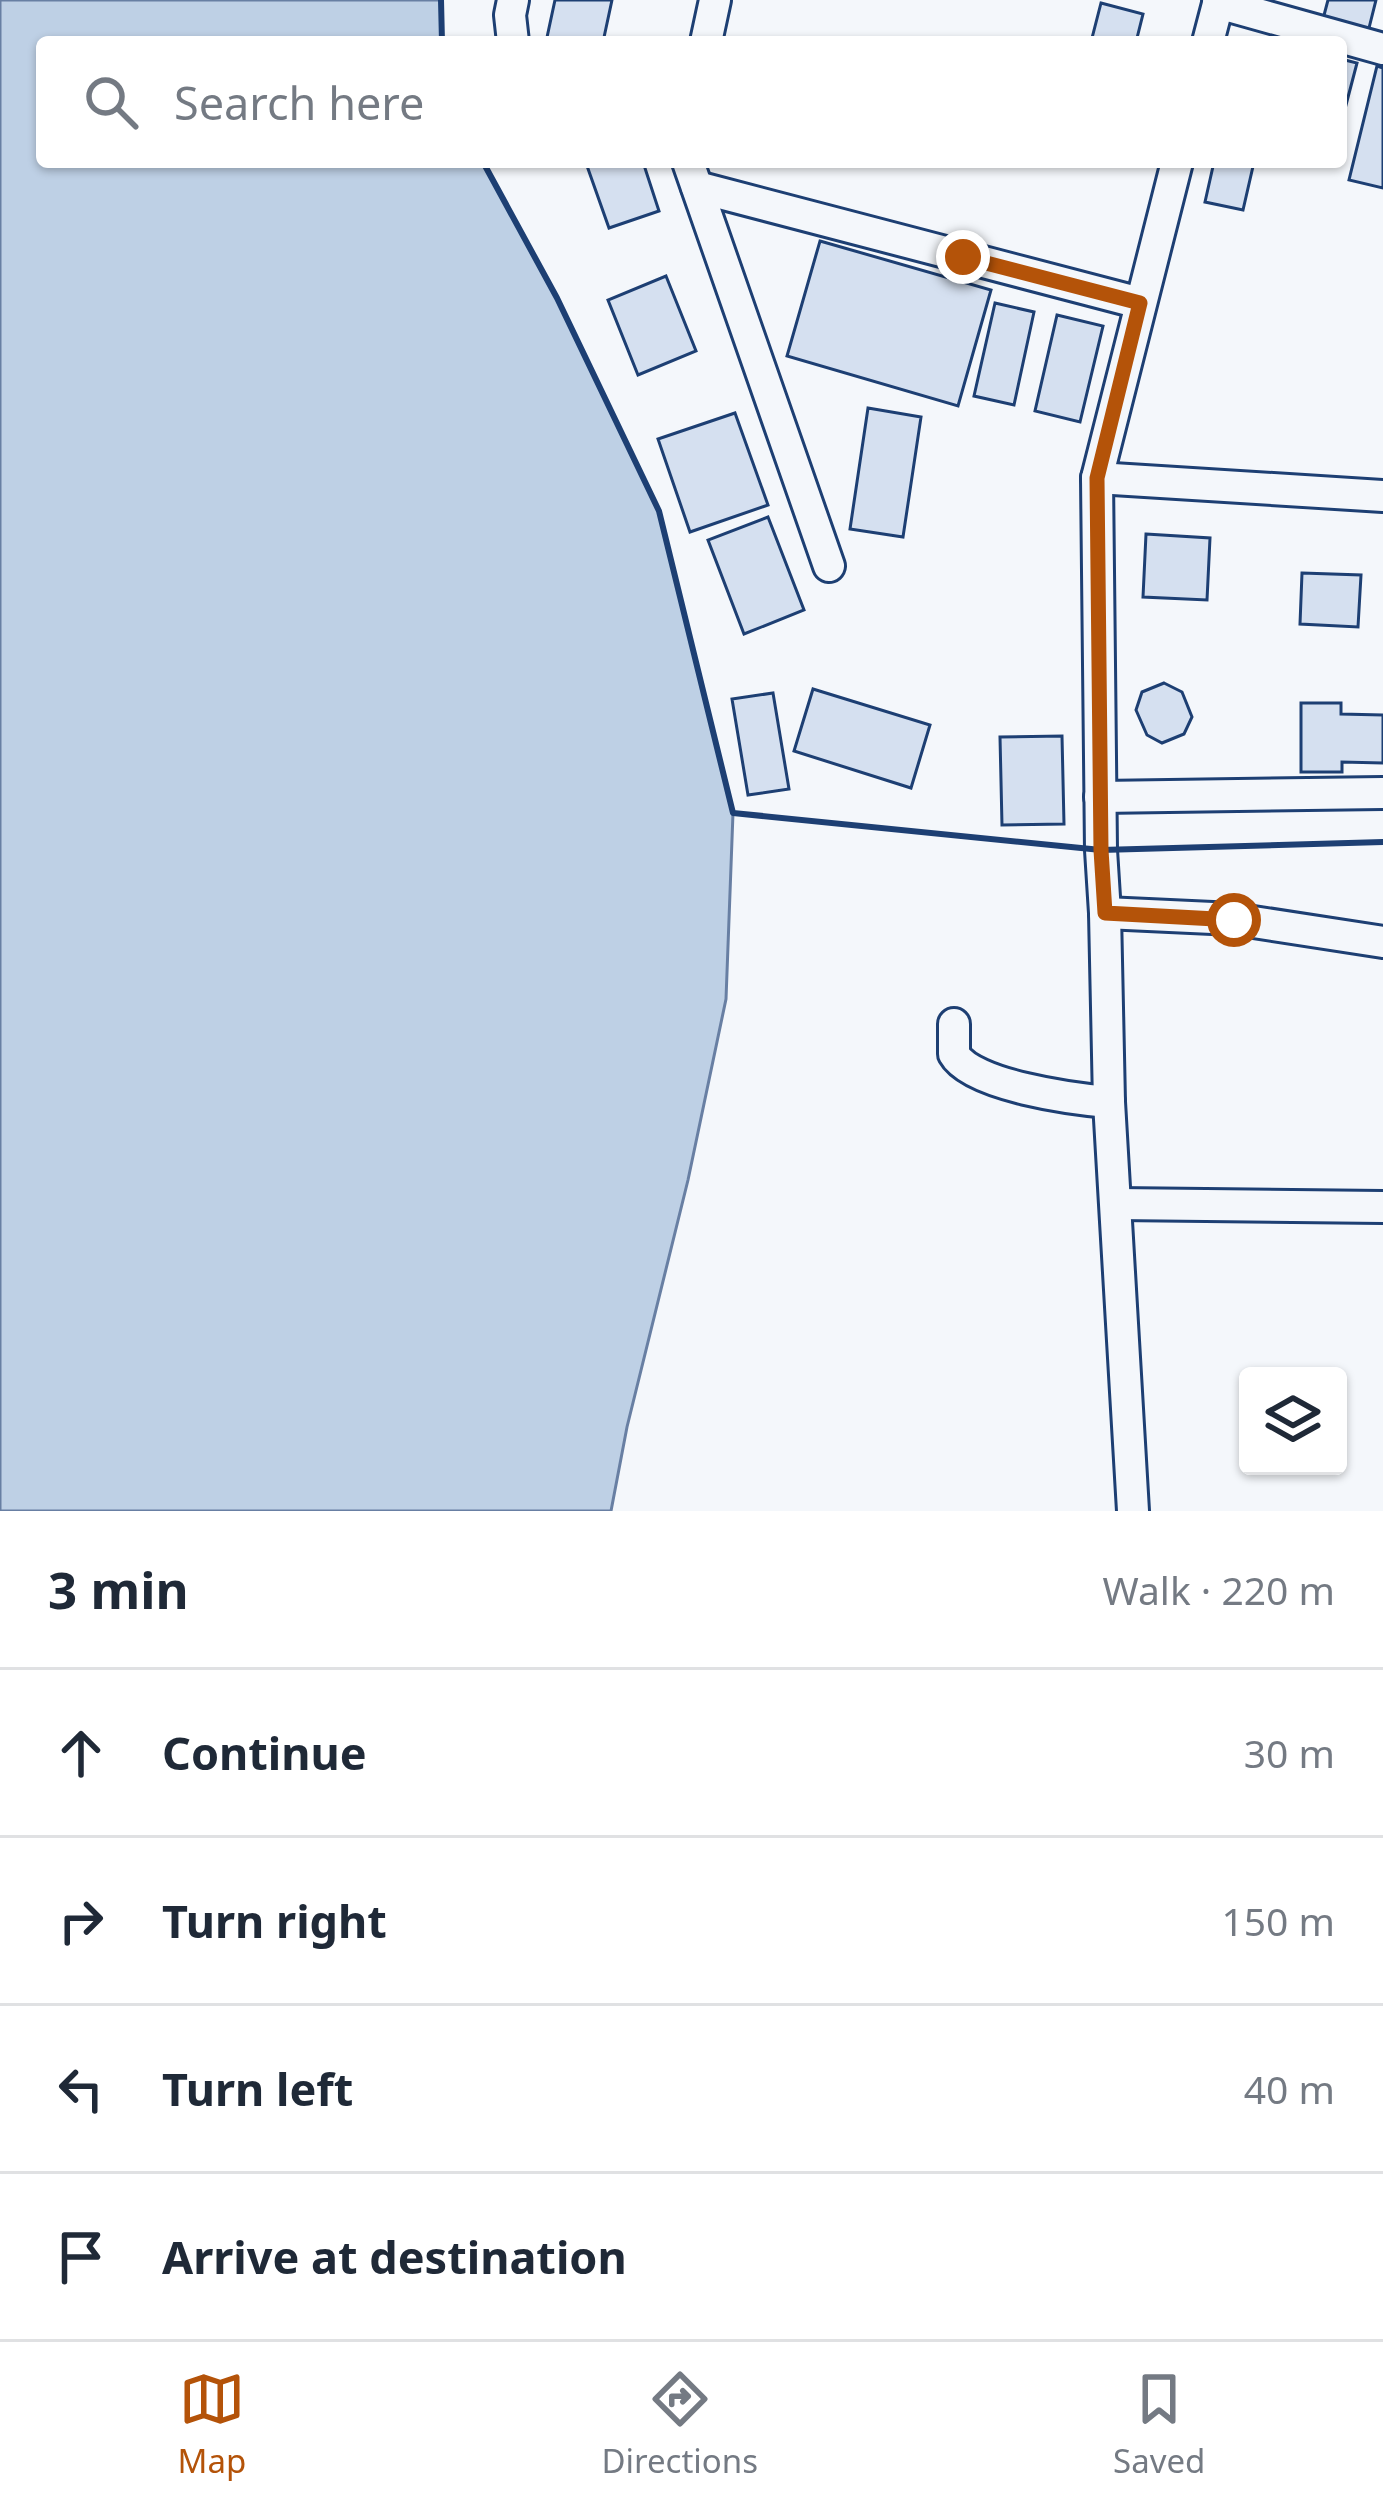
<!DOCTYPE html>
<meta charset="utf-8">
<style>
body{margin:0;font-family:"Noto Sans",sans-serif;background:#f2f2f3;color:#1f2937}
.controls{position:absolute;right:36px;bottom:36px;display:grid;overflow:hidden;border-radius:12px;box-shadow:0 3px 9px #0004}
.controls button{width:108px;height:108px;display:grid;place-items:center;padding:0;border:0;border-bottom:3px solid #e0e1e3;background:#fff;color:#1f2937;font:60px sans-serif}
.stop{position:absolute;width:36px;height:36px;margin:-27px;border:9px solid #b45309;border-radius:50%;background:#fff}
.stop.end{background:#b45309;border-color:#fff;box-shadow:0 3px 12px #0008}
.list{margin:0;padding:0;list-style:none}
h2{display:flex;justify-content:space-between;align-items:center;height:156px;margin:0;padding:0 48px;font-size:51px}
h2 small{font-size:39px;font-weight:400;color:#747a83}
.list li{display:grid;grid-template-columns:78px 1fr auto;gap:36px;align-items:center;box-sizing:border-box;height:168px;padding:0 48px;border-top:3px solid #e0e1e3}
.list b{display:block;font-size:45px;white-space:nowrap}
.list em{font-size:39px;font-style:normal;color:#747a83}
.icon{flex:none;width:66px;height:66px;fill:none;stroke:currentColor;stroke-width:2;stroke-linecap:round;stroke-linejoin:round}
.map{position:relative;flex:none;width:1383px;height:1511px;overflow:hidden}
.search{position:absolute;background:#fff;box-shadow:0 3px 9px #0004;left:36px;right:36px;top:36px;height:132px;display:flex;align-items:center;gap:30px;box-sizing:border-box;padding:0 42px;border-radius:12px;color:#747a83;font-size:45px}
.sheet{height:828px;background:#fff}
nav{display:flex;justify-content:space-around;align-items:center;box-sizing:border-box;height:168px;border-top:3px solid #e0e1e3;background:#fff;font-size:33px;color:#747a83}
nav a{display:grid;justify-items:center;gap:6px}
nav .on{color:#b45309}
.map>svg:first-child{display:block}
.water{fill:#bed0e5;stroke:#687fa3;stroke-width:3}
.building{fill:#d5e0f0;stroke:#1d3f73;stroke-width:3}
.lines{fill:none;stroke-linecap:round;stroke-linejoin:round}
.minor-casing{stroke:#1d3f73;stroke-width:36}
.minor{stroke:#f4f7fb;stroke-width:30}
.wall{stroke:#1d3f73;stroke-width:6}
.route{stroke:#b45309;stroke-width:15}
</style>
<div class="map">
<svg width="1383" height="1511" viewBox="0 0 1383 1511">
<rect width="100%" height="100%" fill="#f4f7fb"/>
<!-- water -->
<polygon class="water" points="0,0 441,0 442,42 42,42 42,162 483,162 557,298 659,511 733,813 726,999 688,1180 627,1427 611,1511 0,1511"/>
<!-- building -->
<g class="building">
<polygon points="555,0 612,0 603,42 546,42"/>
<polygon points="1328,0 1376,0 1368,32 1323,19"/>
<polygon points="1101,3 1143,14 1136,42 1091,42"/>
<polygon points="1341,59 1357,63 1341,124"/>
<polygon points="1377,66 1383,68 1383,188 1349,180"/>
<polygon points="590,162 643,162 659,211 609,228 586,163"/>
<polygon points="1214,162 1254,162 1243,210 1205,202"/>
<polygon points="820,241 991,290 958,406 787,356"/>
<polygon points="666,276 696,351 638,375 608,300"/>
<polygon points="995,303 1034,312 1014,405 974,396"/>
<polygon points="1057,315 1103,326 1080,422 1035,411"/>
<polygon points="868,408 921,417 903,537 850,529"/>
<polygon points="735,413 768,505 690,532 658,439"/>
<polygon points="768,517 804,610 744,634 708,540"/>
<polygon points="1146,534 1210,538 1207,600 1143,597"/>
<polygon points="1302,573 1361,575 1358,627 1300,624"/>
<polygon points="1164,683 1182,692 1192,717 1184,734 1162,743 1147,735 1136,710 1142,692"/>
<polygon points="813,689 930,725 911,788 794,751"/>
<polygon points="773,693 789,789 748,795 732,699"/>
<polygon points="1301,703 1341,703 1341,714 1383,715 1383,763 1342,762 1342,772 1301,772"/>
<polygon points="1062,736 1064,824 1002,825 1000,737"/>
</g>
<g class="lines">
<!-- minor casing -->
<g class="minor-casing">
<g id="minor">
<polyline points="513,0 510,15 513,42"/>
<polyline points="1218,3 1383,49"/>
<polyline points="706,42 715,0"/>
<polyline points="1208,42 1219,0"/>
<polyline points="688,162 829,566"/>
<polyline points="697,187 1140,303"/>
<polyline points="1097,478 1383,496"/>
<polyline points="1100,797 1383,793"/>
<polyline points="1105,913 1234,919 1383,942"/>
<path d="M954 1024V1054C972 1086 1074 1099 1109 1102"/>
<polyline points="1117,1204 1383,1207"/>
<polyline points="1133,1511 1109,1102 1105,913 1101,850 1097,478 1177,162"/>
</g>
</g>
<!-- minor -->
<use href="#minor" class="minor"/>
<!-- wall -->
<g class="wall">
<polyline points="441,0 442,42"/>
<polyline points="483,162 557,298 659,511 733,813 1101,850 1383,842"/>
</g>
</g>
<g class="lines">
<!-- route -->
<polyline class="route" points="963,257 1140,303 1097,478 1101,850 1105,913 1234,920"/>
</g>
</svg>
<div class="controls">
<button><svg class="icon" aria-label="layers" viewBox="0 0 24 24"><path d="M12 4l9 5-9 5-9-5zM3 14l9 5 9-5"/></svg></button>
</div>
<div class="stop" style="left:1234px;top:920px"></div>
<div class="stop end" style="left:963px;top:257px"></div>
<div class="search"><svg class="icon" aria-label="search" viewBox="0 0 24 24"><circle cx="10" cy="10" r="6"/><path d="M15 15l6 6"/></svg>Search here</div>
</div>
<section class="sheet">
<h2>3 min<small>Walk · 220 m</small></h2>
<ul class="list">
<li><svg class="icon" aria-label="ahead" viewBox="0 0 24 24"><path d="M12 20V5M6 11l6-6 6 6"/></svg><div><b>Continue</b></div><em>30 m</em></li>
<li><svg class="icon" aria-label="right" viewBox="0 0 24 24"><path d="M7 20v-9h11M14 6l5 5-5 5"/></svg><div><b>Turn right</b></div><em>150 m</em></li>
<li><svg class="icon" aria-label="left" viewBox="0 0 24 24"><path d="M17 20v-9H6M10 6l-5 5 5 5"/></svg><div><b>Turn left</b></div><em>40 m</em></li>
<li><svg class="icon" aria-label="arrive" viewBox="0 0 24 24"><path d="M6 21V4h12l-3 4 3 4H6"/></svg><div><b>Arrive at destination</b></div></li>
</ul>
</section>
<nav>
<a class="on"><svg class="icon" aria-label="map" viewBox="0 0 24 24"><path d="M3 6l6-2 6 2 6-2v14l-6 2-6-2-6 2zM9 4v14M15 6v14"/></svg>Map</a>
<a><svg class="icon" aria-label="directions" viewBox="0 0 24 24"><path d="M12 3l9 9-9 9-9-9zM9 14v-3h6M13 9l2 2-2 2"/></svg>Directions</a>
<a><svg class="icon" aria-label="saved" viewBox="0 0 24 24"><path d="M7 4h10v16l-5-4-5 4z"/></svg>Saved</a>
</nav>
